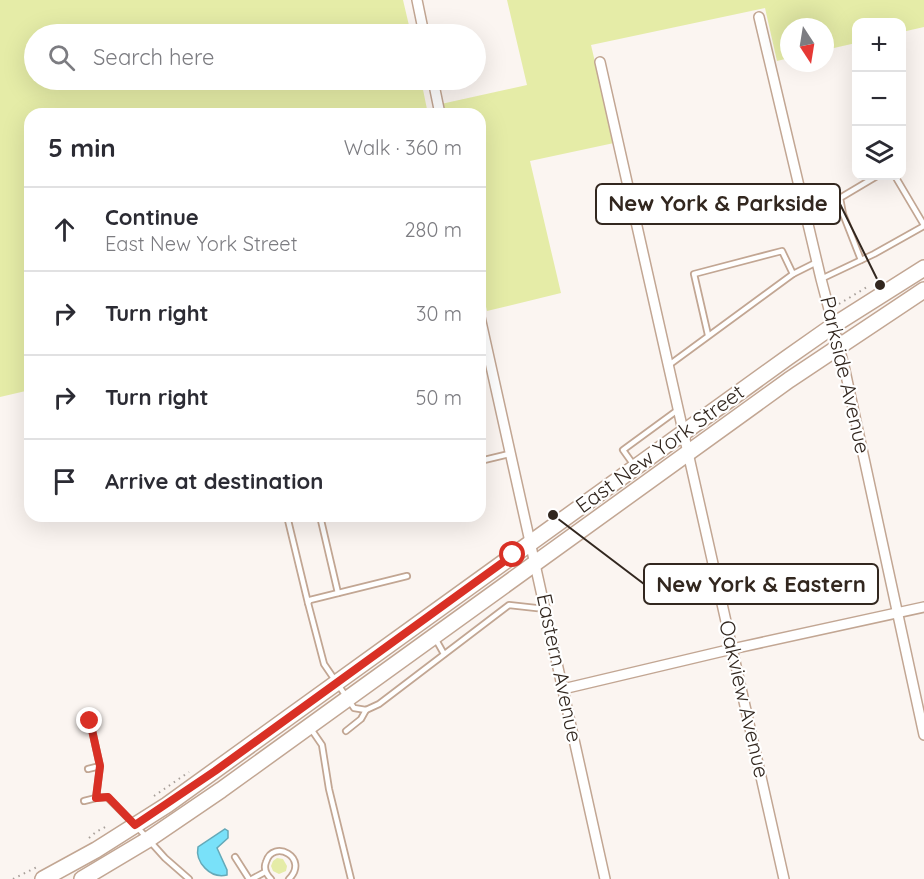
<!DOCTYPE html>
<meta charset="utf-8">
<style>
body{margin:0;font-family:Quicksand,sans-serif;background:#f2f2f3;color:#2b2b33}
.controls{position:absolute;right:18px;top:18px;display:grid;overflow:hidden;border-radius:12px;box-shadow:0 6px 24px #0002}
.controls button{width:54px;height:54px;display:grid;place-items:center;padding:0;border:0;border-bottom:2px solid #e1e1e2;background:#fff;color:#2b2b33;font:30px sans-serif}
.compass{position:absolute;left:780px;top:18px;width:54px;height:54px;border-radius:50%;background:#fff;box-shadow:0 6px 24px #0002;rotate:168deg}
.stop{position:absolute;width:18px;height:18px;margin:-14px;border:4px solid #d93025;border-radius:50%;background:#fff}
.stop.end{background:#d93025;border-color:#fff;box-shadow:0 2px 6px #0008}
.list{margin:0;padding:0;list-style:none}
h2{display:flex;justify-content:space-between;align-items:center;height:78px;margin:0;padding:0 24px;font-size:26px}
h2 small{font-size:20px;font-weight:400;color:#7c7c81}
.list li{display:grid;grid-template-columns:39px 1fr auto;gap:18px;align-items:center;box-sizing:border-box;height:84px;padding:0 24px;border-top:2px solid #e1e1e2}
.list b{display:block;font-size:22px;white-space:nowrap}
.list p{margin:0;font-size:20px;white-space:nowrap;color:#7c7c81}
.list em{font-size:20px;font-style:normal;color:#7c7c81}
.icon{flex:none;width:33px;height:33px;fill:none;stroke:currentColor;stroke-width:2;stroke-linecap:round;stroke-linejoin:round}
.map{position:relative;flex:none;width:924px;height:879px;overflow:hidden}
.search{position:absolute;background:#fff;box-shadow:0 6px 24px #0002;left:24px;top:24px;width:462px;height:66px;display:flex;align-items:center;gap:15px;box-sizing:border-box;padding:0 21px;border-radius:33px;color:#7c7c81;font-size:22px}
.panel{position:absolute;background:#fff;box-shadow:0 6px 24px #0002;left:24px;top:108px;width:462px;height:414px;border-radius:18px}
.map>svg:first-child{display:block}
.green{fill:#e5eca7}
.water{fill:#79e1f9;stroke:#64a9b8;stroke-width:1.5}
.lines{fill:none;stroke-linecap:round;stroke-linejoin:round}
.lane-casing{stroke:#c2a693;stroke-width:8}
.street-casing{stroke:#c2a693;stroke-width:12}
.primary-casing{stroke:#c2a693;stroke-width:18}
.path{stroke:#a79f99;stroke-width:2;stroke-dasharray:1.5 4.5;stroke-linecap:butt}
.lane{stroke:#fff;stroke-width:4.5}
.street{stroke:#fff;stroke-width:9}
.primary{stroke:#fff;stroke-width:15}
.route{stroke:#d93025;stroke-width:8}
.labels{text-anchor:middle;stroke-width:4.5;stroke-linejoin:round;paint-order:stroke}
.street-label{font-size:21px;fill:#32271f;stroke:#fff}
.leader{fill:none;stroke:#32271f;stroke-width:2}
.callout-dot{fill:#32271f;stroke:#fff;stroke-width:2}
.callout{fill:#fff;stroke:#32271f;stroke-width:2}
.callout-label{font-size:22px;text-anchor:middle;font-weight:bold;fill:#32271f}
</style>
<div class="map">
<svg width="924" height="879" viewBox="0 0 924 879">
<rect width="100%" height="100%" fill="#fbf5f1"/>
<!-- green -->
<g class="green">
<polygon points="0,0 403,0 411,34 34,34 34,80 421,80 428,114 30,114 30,390 0,397"/>
<polygon points="507,0 924,0 924,27 902,32 902,22 856,22 856,43 825,50 825,27 789,27 789,58 777,61 765,8 591,45 614,143 530,161 561,293 487,311 480,281 480,114 444,114 441,104 527,85"/>
<polygon points="277,858 283,859 287,866 286,871 279,874 273,871 271,866 273,861"/>
</g>
<!-- water -->
<path class="water" d="M225 829 228 831V838L217 848 227 870V875C210 879 195 862 198 847Z"/>
<g class="lines">
<!-- lane casing -->
<g class="lane-casing">
<g id="lane">
<polyline points="895,176 924,225"/>
<polyline points="861,260 843,214 840,198 877,176"/>
<polyline points="821,279 874,254 924,226"/>
<polyline points="708,335 694,274 782,251 793,274"/>
<polyline points="669,365 793,274 817,262"/>
<polyline points="480,461 509,454"/>
<polyline points="633,464 623,450 679,409"/>
<polyline points="287,516 308,603"/>
<polyline points="320,516 338,593"/>
<polyline points="407,576 310,600 308,603 324,664 354,708 366,710 379,704 509,605 545,609"/>
<polyline points="435,638 444,654"/>
<polyline points="90,721 100,766 96,798 107,797 132,822"/>
<polyline points="311,729 322,745 329,789 351,879"/>
<polyline points="346,731 361,719 366,710"/>
<polyline points="88,769 100,766"/>
<polyline points="84,801 96,798"/>
<polyline points="138,828 165,858 189,879"/>
<polyline points="235,857 249,879"/>
<polyline points="252,879 265,872"/>
<path d="M271 879C266 874 263 869 266 862 273 838 310 858 289 879"/>
</g>
</g>
<!-- street casing -->
<g class="street-casing">
<g id="street">
<polyline points="417,0 424,34"/>
<polyline points="759,17 821,279 844,366 924,735"/>
<polyline points="600,62 784,879"/>
<polyline points="433,80 440,114"/>
<polyline points="480,317 605,879"/>
<polyline points="563,689 732,649 924,607"/>
</g>
</g>
<!-- primary casing -->
<g class="primary-casing">
<g id="primary">
<polyline points="43,879 96,850 167,805 787,358 834,325 924,268"/>
<polyline points="82,879 149,839 221,790 789,380 924,290"/>
</g>
</g>
<!-- path -->
<g class="path">
<polyline points="839,304 867,287"/>
<polyline points="154,796 189,772"/>
<polyline points="89,838 96,832 109,825"/>
<polyline points="13,879 37,867"/>
</g>
<!-- lane -->
<use href="#lane" class="lane"/>
<!-- street -->
<use href="#street" class="street"/>
<!-- primary -->
<use href="#primary" class="primary"/>
</g>
<g class="lines">
<!-- route -->
<polyline class="route" points="90,721 100,766 96,798 108,797 135,825 215,771 513,555"/>
</g>
<g class="labels">
<!-- street labels -->
<g class="street-label">
<text transform="translate(845 375) rotate(77)" y="7">Parkside Avenue</text>
<text transform="translate(660 449) rotate(-36)" y="7">East New York Street</text>
<text transform="translate(559 668) rotate(78)" y="7">Eastern Avenue</text>
<text transform="translate(744 699) rotate(77)" y="7">Oakview Avenue</text>
</g>
</g>
<!-- callouts -->
<path class="leader" d="M880 285L840 204M553 515L644 584"/>
<g class="callout-dot">
<circle cx="880" cy="285" r="6"/>
<circle cx="553" cy="515" r="6"/>
</g>
<g class="callout">
<rect x="596" y="184" width="244" height="40" rx="6"/>
<rect x="644" y="564" width="234" height="40" rx="6"/>
</g>
<g class="callout-label">
<text x="718" y="211">New York &amp; Parkside</text>
<text x="761" y="592">New York &amp; Eastern</text>
</g>
</svg>
<div class="controls">
<button>+</button>
<button>−</button>
<button><svg class="icon" aria-label="layers" viewBox="0 0 24 24"><path d="M12 4l9 5-9 5-9-5zM3 14l9 5 9-5"/></svg></button>
</div>
<svg class="compass" viewBox="-18 -18 36 36"><path d="M0-13l5 13h-10z" fill="#e53935"/><path d="M0 13l5-13h-10z" fill="#7c7c81"/></svg>
<div class="stop" style="left:513px;top:555px"></div>
<div class="stop end" style="left:90px;top:721px"></div>
<div class="search"><svg class="icon" aria-label="search" viewBox="0 0 24 24"><circle cx="10" cy="10" r="6"/><path d="M15 15l6 6"/></svg>Search here</div>
<section class="panel">
<h2>5 min<small>Walk · 360 m</small></h2>
<ul class="list">
<li><svg class="icon" aria-label="ahead" viewBox="0 0 24 24"><path d="M12 20V5M6 11l6-6 6 6"/></svg><div><b>Continue</b><p>East New York Street</p></div><em>280 m</em></li>
<li><svg class="icon" aria-label="right" viewBox="0 0 24 24"><path d="M7 20v-9h11M14 6l5 5-5 5"/></svg><div><b>Turn right</b></div><em>30 m</em></li>
<li><svg class="icon" aria-label="right" viewBox="0 0 24 24"><path d="M7 20v-9h11M14 6l5 5-5 5"/></svg><div><b>Turn right</b></div><em>50 m</em></li>
<li><svg class="icon" aria-label="arrive" viewBox="0 0 24 24"><path d="M6 21V4h12l-3 4 3 4H6"/></svg><div><b>Arrive at destination</b></div></li>
</ul>
</section>
</div>
